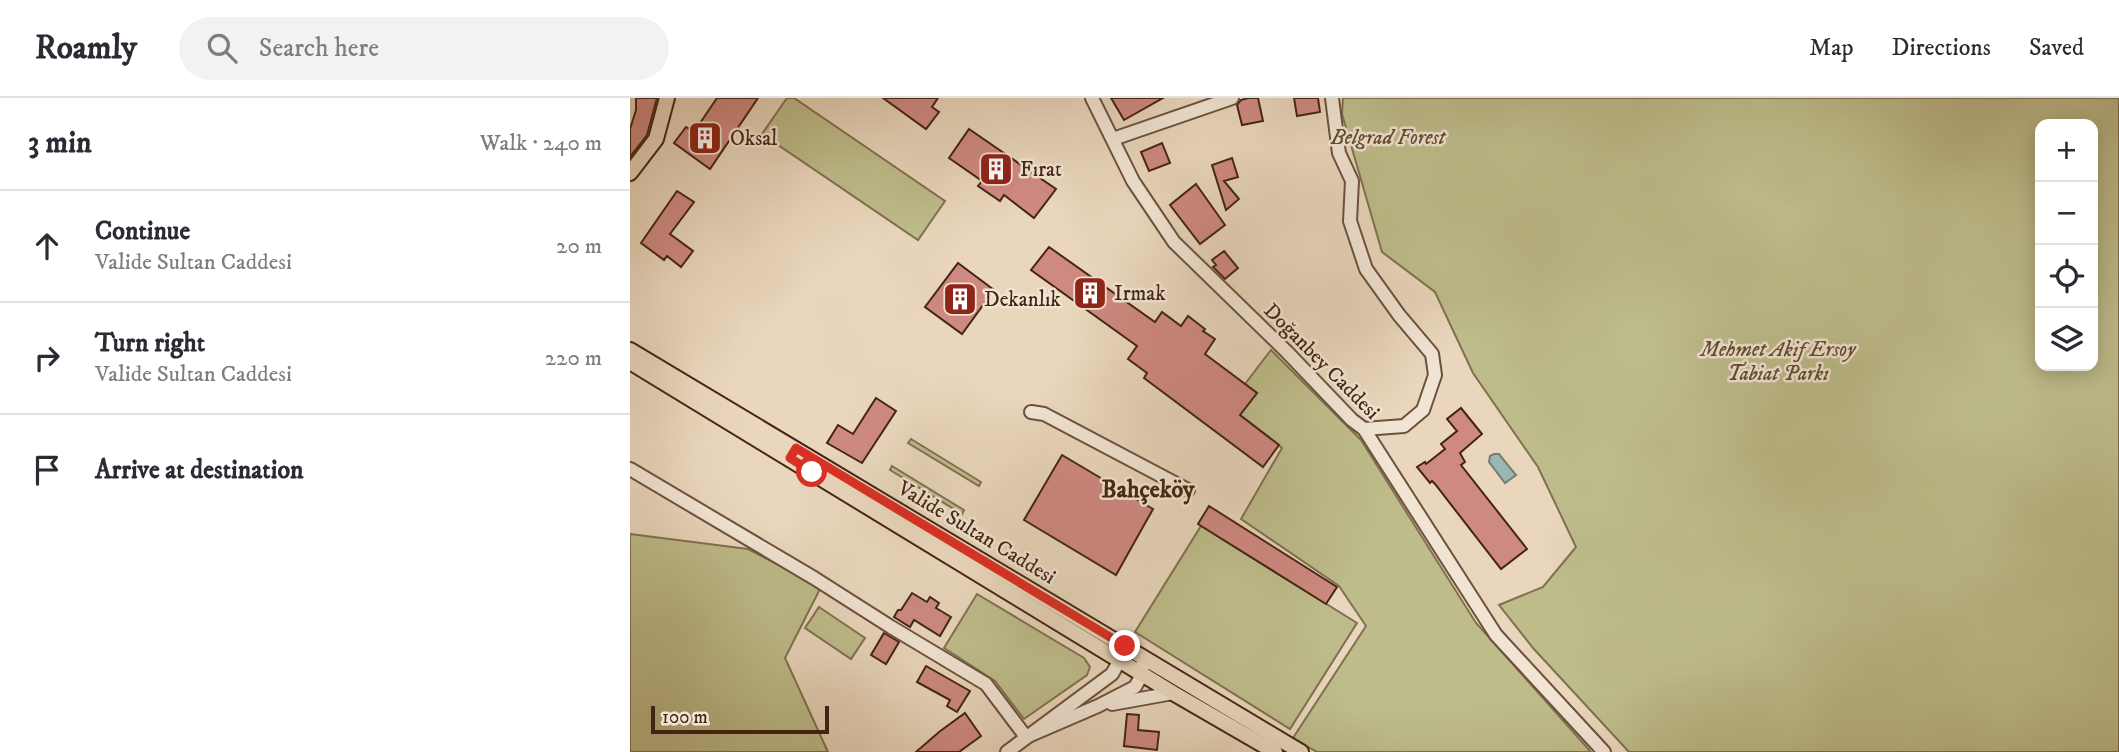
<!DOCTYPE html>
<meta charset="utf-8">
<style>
body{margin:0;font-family:"IM FELL DW Pica",serif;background:#f2f2f3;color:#2b2b33}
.controls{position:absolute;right:21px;top:21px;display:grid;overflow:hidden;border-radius:14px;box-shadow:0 4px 18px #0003}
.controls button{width:63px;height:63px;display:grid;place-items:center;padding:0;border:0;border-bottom:2px solid #e1e1e2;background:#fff;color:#2b2b33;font:35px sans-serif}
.scale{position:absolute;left:21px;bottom:18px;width:178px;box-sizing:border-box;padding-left:7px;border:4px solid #442513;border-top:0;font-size:19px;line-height:24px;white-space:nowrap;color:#442513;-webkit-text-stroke:5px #f1e4d3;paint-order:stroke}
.stop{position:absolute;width:21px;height:21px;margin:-16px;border:5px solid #d93025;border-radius:50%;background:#fff}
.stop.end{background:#d93025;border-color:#fff;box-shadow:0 2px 7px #0008}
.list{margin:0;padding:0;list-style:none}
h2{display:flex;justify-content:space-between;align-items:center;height:91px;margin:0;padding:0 28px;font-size:30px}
h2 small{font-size:23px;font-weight:400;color:#7c7c81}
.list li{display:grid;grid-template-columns:46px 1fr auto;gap:21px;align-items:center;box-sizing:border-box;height:112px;padding:0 28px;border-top:2px solid #e1e1e2}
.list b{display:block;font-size:26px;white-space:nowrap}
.list p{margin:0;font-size:23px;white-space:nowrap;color:#7c7c81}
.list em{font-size:23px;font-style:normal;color:#7c7c81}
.icon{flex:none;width:38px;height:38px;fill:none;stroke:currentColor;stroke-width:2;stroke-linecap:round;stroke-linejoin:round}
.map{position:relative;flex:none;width:1489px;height:654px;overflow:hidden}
header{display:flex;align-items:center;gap:42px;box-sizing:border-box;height:98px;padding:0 35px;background:#fff;border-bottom:2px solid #e1e1e2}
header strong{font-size:33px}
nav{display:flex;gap:38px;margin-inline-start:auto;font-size:24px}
.search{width:490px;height:63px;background:#f2f2f3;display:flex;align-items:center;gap:18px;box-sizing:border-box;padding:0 24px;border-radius:38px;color:#7c7c81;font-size:26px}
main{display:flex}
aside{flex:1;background:#fff}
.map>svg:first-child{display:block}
.green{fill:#bebc8b;stroke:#81704f;stroke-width:2;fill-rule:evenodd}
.water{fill:#97b9b2;stroke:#767e72;stroke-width:2}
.building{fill:#ce8981;stroke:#442513;stroke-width:2}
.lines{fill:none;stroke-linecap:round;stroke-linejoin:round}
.minor-casing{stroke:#6d513d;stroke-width:16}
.major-casing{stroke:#442513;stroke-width:18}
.minor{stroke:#f1e4d3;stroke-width:12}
.major{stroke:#e9d6bc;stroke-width:14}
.route{stroke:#d93025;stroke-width:9}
.labels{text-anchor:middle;stroke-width:5;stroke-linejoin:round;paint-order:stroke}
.park-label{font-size:21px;font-style:italic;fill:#624b31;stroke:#f1e4d3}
.poi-label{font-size:21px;fill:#442513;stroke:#f1e4d3;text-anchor:start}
.street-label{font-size:21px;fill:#442513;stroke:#f1e4d3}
.quarter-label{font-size:24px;font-weight:bold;fill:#442513;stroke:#f1e4d3}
</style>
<header>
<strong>Roamly</strong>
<div class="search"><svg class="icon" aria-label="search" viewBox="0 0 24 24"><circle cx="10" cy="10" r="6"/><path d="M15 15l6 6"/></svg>Search here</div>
<nav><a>Map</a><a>Directions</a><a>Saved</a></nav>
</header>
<main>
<aside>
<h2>3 min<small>Walk · 240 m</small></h2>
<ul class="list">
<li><svg class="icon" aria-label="ahead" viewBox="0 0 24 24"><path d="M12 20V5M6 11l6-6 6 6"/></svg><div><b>Continue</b><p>Valide Sultan Caddesi</p></div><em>20 m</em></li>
<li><svg class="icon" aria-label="right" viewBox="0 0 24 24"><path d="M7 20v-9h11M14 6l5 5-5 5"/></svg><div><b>Turn right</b><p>Valide Sultan Caddesi</p></div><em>220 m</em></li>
<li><svg class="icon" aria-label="arrive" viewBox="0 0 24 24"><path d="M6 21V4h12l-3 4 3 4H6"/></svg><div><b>Arrive at destination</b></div></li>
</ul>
</aside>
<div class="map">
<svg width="1489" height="654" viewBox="0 0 1489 654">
<rect width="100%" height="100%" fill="#e9d6bc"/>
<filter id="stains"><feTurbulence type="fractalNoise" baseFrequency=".00286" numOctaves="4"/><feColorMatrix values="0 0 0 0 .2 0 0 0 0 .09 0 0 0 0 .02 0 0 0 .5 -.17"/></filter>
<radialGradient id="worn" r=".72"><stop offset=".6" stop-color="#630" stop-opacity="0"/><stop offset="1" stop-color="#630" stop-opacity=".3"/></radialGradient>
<!-- green -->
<g class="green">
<polygon points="157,0 164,0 315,103 288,142 132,36"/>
<path d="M713 0H1489V654H999L903 550 869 507 913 489 946 449 908 369 843 275 805 194 752 154 712 16ZM1410 26H1463V268H1410Z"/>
<polygon points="641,252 731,342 846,525 961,654 687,654 663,640 736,528 709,488 611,421 652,350 610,317 627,295 615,286"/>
<polygon points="281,341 351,384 349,388 278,345"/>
<polygon points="262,368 334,412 332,416 260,372"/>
<polygon points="571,428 727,525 660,631 505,534"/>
<polygon points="0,436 118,451 191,489 155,560 198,654 0,654"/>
<polygon points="347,496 454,560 460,569 457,577 394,621 365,583 314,550"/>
<polygon points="189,509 235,540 221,561 175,530"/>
</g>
<!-- water -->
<polygon class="water" points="864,356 869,356 886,377 875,385 859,364 860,358"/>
<!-- building -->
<g class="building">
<polygon points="6,0 27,0 17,37 0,59 0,31 6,12"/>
<polygon points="87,0 128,0 80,71 44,45 56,29 64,34"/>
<polygon points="253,0 308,0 302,9 309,14 296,31"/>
<polygon points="481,0 533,0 494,22"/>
<polygon points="618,0 628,0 633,23 612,27 607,7 611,2"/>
<polygon points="664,0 688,0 690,14 667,18"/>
<polygon points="339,31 426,91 404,120 374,97 370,103 348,88 352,83 319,60"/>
<polygon points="532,45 540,65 519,73 511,54"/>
<polygon points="602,60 608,79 594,83 609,101 596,112 582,67"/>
<polygon points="566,86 595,127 570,146 540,107"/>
<polygon points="47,93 64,104 40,136 63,153 51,169 37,158 34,162 11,145"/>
<polygon points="419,149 525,224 532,214 551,228 558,218 575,231 573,233 585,241 575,256 627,295 610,317 649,347 633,369 514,280 517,275 498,261 507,248 401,172"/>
<polygon points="594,153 608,170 595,181 583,169 586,167 582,162"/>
<polygon points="328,165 364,192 332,236 295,209"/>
<polygon points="246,300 266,313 232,365 197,345 208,327 223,336"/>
<polygon points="831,310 852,336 830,355 835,364 831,367 897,451 871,471 805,386 802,383 800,385 787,369 795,364 796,366 815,351 811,346 827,333 817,321"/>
<polygon points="432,357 523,411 486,477 394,422"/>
<polygon points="579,408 707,489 696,506 568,426"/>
<polygon points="282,495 297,504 300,499 309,505 306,510 321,519 310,538 284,522 280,529 264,519 268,512 271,512"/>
<polygon points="254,535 269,544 256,566 241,557"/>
<polygon points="296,568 340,593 327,614 317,608 320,602 287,584"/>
<polygon points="335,615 351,638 329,654 286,654 309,634"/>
<polygon points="497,616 509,617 508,632 529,634 527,652 494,648"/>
</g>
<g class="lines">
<!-- minor casing -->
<g class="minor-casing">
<g id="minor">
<polyline points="462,0 503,83 544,144 657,254 722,322 734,331 866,537 974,654"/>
<polyline points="702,0 709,55 722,83 720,123 736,171 769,217 802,256 805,277 793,312 774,328 734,331"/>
<polyline points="483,41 602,0"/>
<polyline points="401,314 414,316 558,392"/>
<polyline points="0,371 184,480 261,529 356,586 396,639"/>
<polyline points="482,606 543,595"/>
<polyline points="396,639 468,608 505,589 512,577 513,559"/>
<polyline points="377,654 482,576 490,562"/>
</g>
</g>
<!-- major casing -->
<g class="major-casing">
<g id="major">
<polyline points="0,75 26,41 37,0"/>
<polyline points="0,252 671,654"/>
<polyline points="0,264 543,595 645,654"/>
</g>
</g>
<!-- minor -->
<use href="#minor" class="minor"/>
<!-- major -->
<use href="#major" class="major"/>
</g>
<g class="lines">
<!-- route -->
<polyline class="route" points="182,374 160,360 166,350 495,548"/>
</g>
<!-- icons -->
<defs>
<g id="building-square" transform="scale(1.75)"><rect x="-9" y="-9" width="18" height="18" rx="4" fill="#8f2418" stroke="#f1e4d3"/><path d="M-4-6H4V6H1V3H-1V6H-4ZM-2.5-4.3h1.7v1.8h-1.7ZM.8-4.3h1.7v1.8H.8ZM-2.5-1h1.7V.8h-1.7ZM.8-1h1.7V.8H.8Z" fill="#fff"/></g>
</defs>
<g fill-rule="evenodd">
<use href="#building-square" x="75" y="40"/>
<use href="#building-square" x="366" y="71"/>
<use href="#building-square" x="460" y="195"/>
<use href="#building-square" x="330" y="201"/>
</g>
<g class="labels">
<!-- park labels -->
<g class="park-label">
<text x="758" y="46">Belgrad Forest</text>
<text x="1148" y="258">Mehmet Akif Ersoy<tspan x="1148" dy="24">Tabiat Parkı</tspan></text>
</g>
<!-- poi labels -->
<g class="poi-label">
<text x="100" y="47">Oksal</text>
<text x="390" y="78">Fırat</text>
<text x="484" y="202">Irmak</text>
<text x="354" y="208">Dekanlık</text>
</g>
<!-- street labels -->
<g class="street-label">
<text transform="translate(692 263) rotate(45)" y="7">Doğanbey Caddesi</text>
<text transform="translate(347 434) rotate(31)" y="7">Valide Sultan Caddesi</text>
</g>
<!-- quarter labels -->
<g class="quarter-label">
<text x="518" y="399">Bahçeköy</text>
</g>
</g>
<rect width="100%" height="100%" filter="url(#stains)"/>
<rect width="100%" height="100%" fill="url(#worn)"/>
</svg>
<div class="controls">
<button>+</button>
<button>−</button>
<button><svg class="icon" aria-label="locate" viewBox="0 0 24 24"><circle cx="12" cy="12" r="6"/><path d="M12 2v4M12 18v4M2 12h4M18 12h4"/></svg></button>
<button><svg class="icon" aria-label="layers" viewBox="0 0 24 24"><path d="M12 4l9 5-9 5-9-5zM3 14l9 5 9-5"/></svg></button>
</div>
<div class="scale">100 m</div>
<div class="stop" style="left:182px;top:374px"></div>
<div class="stop end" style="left:495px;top:548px"></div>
</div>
</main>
